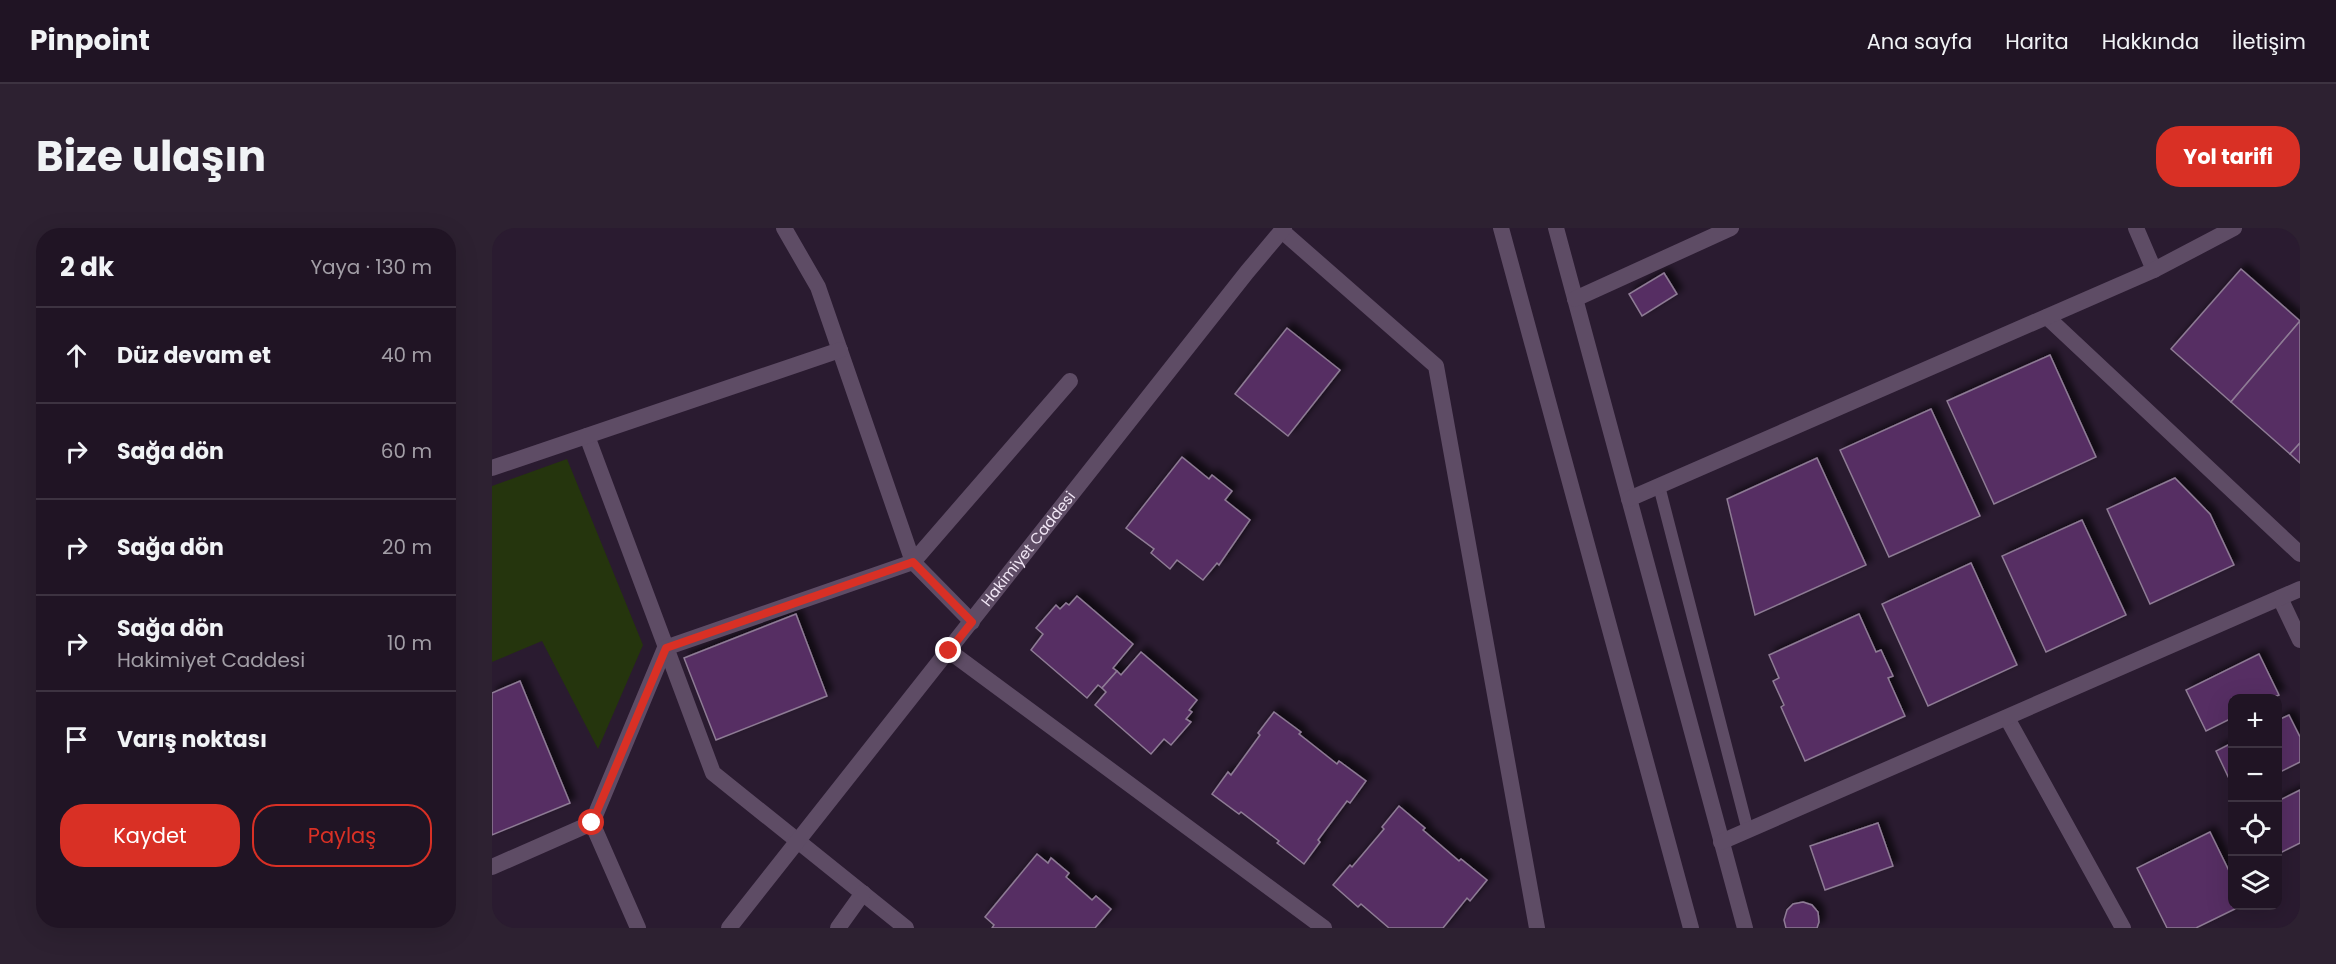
<!DOCTYPE html>
<html lang="tr">
<meta charset="utf-8">
<style>
body{margin:0;font-family:Poppins,sans-serif;background:#2d2131;color:#f1f3f6}
.controls{position:absolute;right:18px;bottom:18px;display:grid;overflow:hidden;border-radius:12px;box-shadow:0 6px 24px #0002}
.controls button{width:54px;height:54px;display:grid;place-items:center;padding:0;border:0;border-bottom:2px solid #3d3341;background:#201424;color:#f1f3f6;font:30px sans-serif}
.stop{position:absolute;width:18px;height:18px;margin:-14px;border:4px solid #d93025;border-radius:50%;background:#fff}
.stop.end{background:#d93025;border-color:#fff;box-shadow:0 2px 6px #0008}
.list{margin:0;padding:0;list-style:none}
h2{display:flex;justify-content:space-between;align-items:center;height:78px;margin:0;padding:0 24px;font-size:26px}
h2 small{font-size:20px;font-weight:400;color:#a29ea6}
.list li{display:grid;grid-template-columns:39px 1fr auto;gap:18px;align-items:center;box-sizing:border-box;height:96px;padding:0 24px;border-top:2px solid #3d3341}
.list b{display:block;font-size:22px;white-space:nowrap}
.list p{margin:0;font-size:20px;white-space:nowrap;color:#a29ea6}
.list em{font-size:20px;font-style:normal;color:#a29ea6}
.actions{display:flex;gap:12px;padding:18px 24px}
.actions a{flex:1;padding:14px 0;border:2px solid #d93025;border-radius:24px;text-align:center;font-size:21px;color:#d93025}
.actions .main{background:#d93025;color:#fff}
.icon{flex:none;width:33px;height:33px;fill:none;stroke:currentColor;stroke-width:2;stroke-linecap:round;stroke-linejoin:round}
.map{position:relative;flex:none;width:1808px;height:700px;overflow:hidden;border-radius:24px}
header{display:flex;align-items:center;gap:36px;box-sizing:border-box;height:84px;padding:0 30px;background:#201424;border-bottom:2px solid #3d3341}
header strong{font-size:28px}
nav{display:flex;gap:33px;margin-inline-start:auto;font-size:21px}
.intro{display:flex;align-items:center;justify-content:space-between;box-sizing:border-box;height:144px;padding:0 36px}
h1{margin:0;font-size:42px}
.button{padding:15px 27px;border-radius:24px;background:#d93025;color:#fff;font-size:21px;font-weight:700}
main{display:flex;gap:36px;padding:0 36px}
aside{flex:1;background:#201424;border-radius:24px;box-shadow:0 6px 24px #0002}
.map>svg:first-child{display:block}
.green{fill:#25350d}
.building{fill:#562f63;stroke:#8e7b95;stroke-width:1.5;filter:url(#shadow)}
.lines{fill:none;stroke-linecap:round;stroke-linejoin:round}
.service{stroke:#5e4c65;stroke-width:12}
.minor{stroke:#5e4c65;stroke-width:16}
.route{stroke:#d93025;stroke-width:8}
.labels{text-anchor:middle;stroke-width:4.5;stroke-linejoin:round;paint-order:stroke}
.street-label{font-size:15px;fill:#f1e6f5;stroke:#211126}
</style>
<header>
<strong>Pinpoint</strong>
<nav><a>Ana sayfa</a><a>Harita</a><a>Hakkında</a><a>İletişim</a></nav>
</header>
<div class="intro"><h1>Bize ulaşın</h1><a class="button">Yol tarifi</a></div>
<main>
<aside>
<h2>2 dk<small>Yaya · 130 m</small></h2>
<ul class="list">
<li><svg class="icon" aria-label="ahead" viewBox="0 0 24 24"><path d="M12 20V5M6 11l6-6 6 6"/></svg><div><b>Düz devam et</b></div><em>40 m</em></li>
<li><svg class="icon" aria-label="right" viewBox="0 0 24 24"><path d="M7 20v-9h11M14 6l5 5-5 5"/></svg><div><b>Sağa dön</b></div><em>60 m</em></li>
<li><svg class="icon" aria-label="right" viewBox="0 0 24 24"><path d="M7 20v-9h11M14 6l5 5-5 5"/></svg><div><b>Sağa dön</b></div><em>20 m</em></li>
<li><svg class="icon" aria-label="right" viewBox="0 0 24 24"><path d="M7 20v-9h11M14 6l5 5-5 5"/></svg><div><b>Sağa dön</b><p>Hakimiyet Caddesi</p></div><em>10 m</em></li>
<li><svg class="icon" aria-label="arrive" viewBox="0 0 24 24"><path d="M6 21V4h12l-3 4 3 4H6"/></svg><div><b>Varış noktası</b></div></li>
</ul>
<div class="actions"><a class="main">Kaydet</a><a>Paylaş</a></div>
</aside>
<div class="map">
<svg width="1808" height="700" viewBox="0 0 1808 700">
<defs>
<filter id="shadow"><feDropShadow dx="5.5" dy="-5.5" stdDeviation="3" flood-color="#0009"/></filter>
</defs>
<rect width="100%" height="100%" fill="#2a1b30"/>
<!-- green -->
<polygon class="green" points="75,231 151,417 106,521 50,413 0,434 0,258"/>
<!-- building -->
<g class="building">
<polygon points="1749,41 1808,93 1739,174 1679,121"/>
<polygon points="1172,45 1185,66 1150,88 1137,66"/>
<polygon points="1808,93 1808,215 1798,226 1739,174"/>
<polygon points="795,100 848,142 796,208 743,166"/>
<polygon points="1558,127 1604,229 1502,276 1455,173"/>
<polygon points="1439,181 1488,288 1397,329 1348,222"/>
<polygon points="1808,215 1808,235 1798,226"/>
<polygon points="690,229 717,251 720,247 740,263 733,272 758,292 727,337 725,335 711,352 685,332 678,341 659,325 662,321 634,300"/>
<polygon points="1325,230 1374,337 1263,387 1235,271"/>
<polygon points="1683,250 1718,286 1742,337 1658,376 1615,281"/>
<polygon points="1590,292 1634,387 1554,424 1510,328"/>
<polygon points="1479,335 1525,437 1436,478 1390,376"/>
<polygon points="585,368 641,416 621,440 625,443 610,460 606,457 595,470 539,422 551,406 544,400 564,377 568,381 574,375 577,377"/>
<polygon points="304,386 335,468 224,512 192,430"/>
<polygon points="1367,386 1384,424 1389,422 1401,448 1396,450 1413,488 1313,533 1289,479 1292,477 1281,453 1287,450 1277,427"/>
<polygon points="649,424 705,472 697,482 700,484 694,491 699,494 679,517 672,511 659,526 603,477 614,464 610,460 625,443 629,447"/>
<polygon points="1767,426 1787,467 1779,470 1740,470 1740,490 1714,503 1694,462"/>
<polygon points="28,453 78,575 0,607 0,465"/>
<polygon points="782,484 809,504 807,506 845,536 847,533 874,553 858,575 855,573 826,612 828,614 812,636 785,615 787,613 749,584 747,586 720,566 736,544 739,547 768,507 766,505"/>
<polygon points="1797,487 1808,509 1808,534 1786,545 1786,492"/>
<polygon points="1740,515 1740,557 1724,523"/>
<polygon points="1808,562 1808,615 1786,626 1786,573"/>
<polygon points="907,578 933,600 931,602 967,633 969,631 995,652 978,673 975,670 951,700 897,700 869,676 866,679 841,657 858,637 860,639 892,601 890,599"/>
<polygon points="1386,595 1401,638 1333,662 1318,618"/>
<polygon points="1718,604 1740,649 1740,678 1749,678 1704,700 1675,700 1645,640"/>
<polygon points="545,626 556,635 559,630 577,645 574,649 600,672 604,668 619,681 603,700 500,700 502,697 493,689"/>
<polygon points="1311,674 1320,677 1326,684 1327,694 1325,700 1294,700 1292,692 1295,682 1301,676"/>
</g>
<g class="lines">
<!-- service -->
<polyline class="service" points="1167,258 1256,603"/>
<!-- minor -->
<g class="minor">
<polyline points="292,0 326,59 421,334 480,394"/>
<polyline points="1009,0 1199,700"/>
<polyline points="1064,0 1253,700"/>
<polyline points="1644,0 1662,42"/>
<polyline points="790,3 944,138 1045,700"/>
<polyline points="1083,71 1239,0"/>
<polyline points="1555,89 1808,326"/>
<polyline points="95,208 221,545 414,700"/>
<polyline points="0,240 348,122"/>
<polyline points="1137,271 1662,42 1742,0"/>
<polyline points="1788,370 1808,412"/>
<polyline points="457,423 832,700"/>
<polyline points="1515,490 1631,700"/>
<polyline points="100,595 146,700"/>
<polyline points="1229,614 1808,361"/>
<polyline points="0,639 100,595 173,420 421,334 578,153"/>
<path id="s1" d="M237 700 755 44 792 0"/>
<polyline points="346,700 371,665"/>
</g>
</g>
<g class="lines">
<!-- route -->
<polyline class="route" points="100,595 174,420 421,334 480,394 457,423"/>
</g>
<g class="labels">
<!-- street labels -->
<g class="street-label">
<text dy="5" stroke="none"><textPath href="#s1" startOffset="483">Hakimiyet Caddesi</textPath></text>
</g>
</g>
</svg>
<div class="controls">
<button>+</button>
<button>−</button>
<button><svg class="icon" aria-label="locate" viewBox="0 0 24 24"><circle cx="12" cy="12" r="6"/><path d="M12 2v4M12 18v4M2 12h4M18 12h4"/></svg></button>
<button><svg class="icon" aria-label="layers" viewBox="0 0 24 24"><path d="M12 4l9 5-9 5-9-5zM3 14l9 5 9-5"/></svg></button>
</div>
<div class="stop" style="left:100px;top:595px"></div>
<div class="stop end" style="left:457px;top:423px"></div>
</div>
</main>
